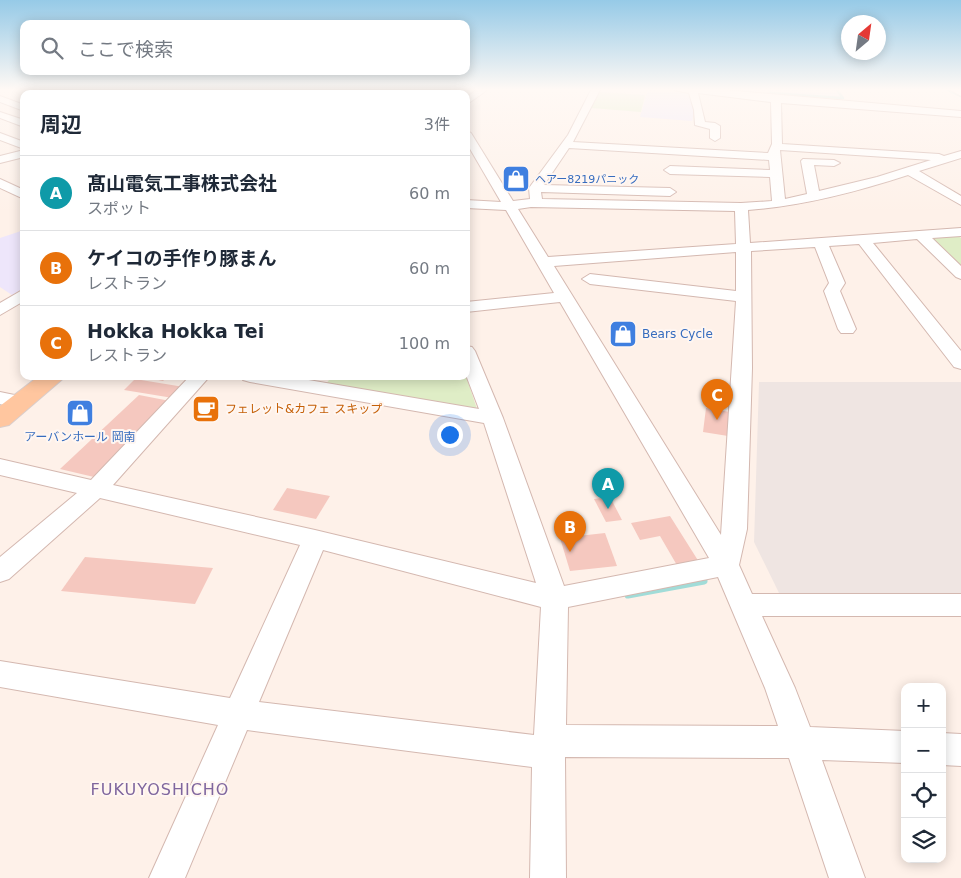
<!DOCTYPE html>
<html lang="ja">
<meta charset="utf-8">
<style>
body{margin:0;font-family:"DejaVu Sans","Noto Sans JP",sans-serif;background:#f6f6f7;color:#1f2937}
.controls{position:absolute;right:15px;bottom:15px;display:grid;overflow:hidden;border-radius:10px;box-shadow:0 2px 12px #0003}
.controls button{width:45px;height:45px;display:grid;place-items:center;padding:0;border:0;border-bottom:1px solid #e0e1e3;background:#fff;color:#1f2937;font:25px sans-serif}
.compass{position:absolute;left:841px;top:15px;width:45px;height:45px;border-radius:50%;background:#fff;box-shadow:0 2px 12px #0003;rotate:29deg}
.you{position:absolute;left:449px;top:434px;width:18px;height:18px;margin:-12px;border:4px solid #fff;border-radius:50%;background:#1a73e8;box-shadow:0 0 0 8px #1a73e833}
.badge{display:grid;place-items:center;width:32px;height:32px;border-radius:50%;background:#ee4848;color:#fff;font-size:16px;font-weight:700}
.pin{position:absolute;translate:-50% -41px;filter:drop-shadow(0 1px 2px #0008)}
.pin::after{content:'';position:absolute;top:26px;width:18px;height:15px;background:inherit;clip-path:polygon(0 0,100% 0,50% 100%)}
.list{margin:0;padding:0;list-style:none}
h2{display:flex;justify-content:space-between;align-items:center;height:65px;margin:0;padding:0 20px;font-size:21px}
h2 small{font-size:16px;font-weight:400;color:#747a83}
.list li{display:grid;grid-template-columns:32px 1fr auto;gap:15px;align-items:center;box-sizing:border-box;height:75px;padding:0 20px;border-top:1px solid #e0e1e3}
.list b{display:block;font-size:19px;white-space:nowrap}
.list p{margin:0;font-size:16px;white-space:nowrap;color:#747a83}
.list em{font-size:16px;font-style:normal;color:#747a83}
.icon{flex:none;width:28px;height:28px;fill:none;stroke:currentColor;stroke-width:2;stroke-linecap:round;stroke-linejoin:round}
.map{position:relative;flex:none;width:961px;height:878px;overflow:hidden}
.search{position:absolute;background:#fff;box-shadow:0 2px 12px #0003;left:20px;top:20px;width:450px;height:55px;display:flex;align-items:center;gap:12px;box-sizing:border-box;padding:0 18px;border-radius:10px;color:#747a83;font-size:19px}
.panel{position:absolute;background:#fff;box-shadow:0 2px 12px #0003;left:20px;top:90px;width:450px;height:290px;border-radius:10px}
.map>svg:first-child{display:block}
.industrial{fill:#efe5e2}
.education{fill:#eee6fb}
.green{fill:#dfedc6}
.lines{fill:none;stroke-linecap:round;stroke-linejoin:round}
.stream-far1{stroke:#a1dcd8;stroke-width:2.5}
.stream{stroke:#a1dcd8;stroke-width:7}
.building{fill:#f5c8bf}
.minor-casing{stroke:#d4b8b0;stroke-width:2}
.major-casing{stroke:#dacecc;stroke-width:2}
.minor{fill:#fff;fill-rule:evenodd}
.major{fill:#ffc69f;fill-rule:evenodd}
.labels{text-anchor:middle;stroke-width:4;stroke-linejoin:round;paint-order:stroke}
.far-shop-label{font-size:11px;fill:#366cbe;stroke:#fff6f1;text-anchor:start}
.shop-label{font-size:12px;fill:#366cbe;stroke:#fff6f1;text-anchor:start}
.food-label{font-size:12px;fill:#c56008;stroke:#fff6f1;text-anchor:start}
.near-neighbourhood-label{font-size:16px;letter-spacing:1px;fill:#7f669e;stroke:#fff6f1}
</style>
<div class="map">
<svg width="961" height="878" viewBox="0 0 961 878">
<rect width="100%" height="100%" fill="#fef1e9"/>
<!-- industrial -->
<polygon class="industrial" points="759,382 961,382 961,593 779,593 754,542"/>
<!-- education -->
<g class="education">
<polygon points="648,90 690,93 694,112 692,121 640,117"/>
<polygon points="701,90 836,90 842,98 768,93"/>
<polygon points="24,230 24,288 12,295 0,287 0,238"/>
</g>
<!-- green -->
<g class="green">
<polygon points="600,92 645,95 641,112 591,108"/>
<polygon points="957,235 961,238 961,268 930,240 933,237"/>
<polygon points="332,376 466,376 478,412 326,384"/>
</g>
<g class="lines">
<!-- stream-far1 -->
<g class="stream-far1">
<polyline points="948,90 961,96"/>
<polyline points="781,114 780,103 770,93 843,98 837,90"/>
</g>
<!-- stream -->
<polyline class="stream" points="628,595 704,581"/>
</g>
<!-- building -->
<g class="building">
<polygon points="139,376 168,376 163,381"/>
<polygon points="135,379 184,387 173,398 124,390"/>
<polygon points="139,395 170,401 94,477 60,469"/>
<polygon points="706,408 730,412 728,436 703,432"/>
<polygon points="287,488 330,496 316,519 273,510"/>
<polygon points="610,497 622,520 606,522 594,499"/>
<polygon points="670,516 699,562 678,567 660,536 640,540 631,523"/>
<polygon points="605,533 617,566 570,571 560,538"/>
<polygon points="85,557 213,568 195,604 61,591"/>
</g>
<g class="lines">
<!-- minor casing -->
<g class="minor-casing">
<g id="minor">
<polygon points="69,90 81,90 86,94 74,94"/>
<polygon points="169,90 184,90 177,94 162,94"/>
<polygon points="221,90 235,90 241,94 227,94"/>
<polygon points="320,90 330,90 327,94 318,94"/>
<rect x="438" y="90" width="9" height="4"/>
<polygon points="476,90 487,90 466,105 466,98"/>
<path d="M591 90H600L573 142 768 153 772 144 771 102 698 93 705 122 715 123 720 126V138L715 141 710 138V129L695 125 694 110 689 93 674 90H725L961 111V117L781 103 782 144 939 154 944 156 961 151V158L919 171 961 196V205L908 175C856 192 802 206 748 210L750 243 961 228V236L932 238 961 266V279L956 277 917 239 873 243 961 351V369L954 367 859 244 829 246 845 283 840 291 856 329 853 333H841L838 329 824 291 829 283 815 247 751 251 752 368 747 529 739 565 752 594H961V616H762L795 688 810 727 905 731V763L822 760 865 878H829L789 758 565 757 566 878H530L532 767 247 730 185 878H149L218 725 0 687V661L230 698 300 545 100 498 9 579 0 582V557L77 493 0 475V459L91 480 190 376H210L113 485 315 530 536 583 484 423 250 382 243 380 241 376H285L479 409 466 375V346L472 347 475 351 503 418 564 586 709 558 560 302 466 312V302L554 293 506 210 466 208V200L501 202 466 142V130L471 133 513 201 530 199 529 188 568 135ZM569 148 769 160 770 170 670 166 664 170 670 174 770 177 772 201 741 203 542 199 541 192 670 196 676 192 670 188 544 185ZM780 150 931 160 877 177 819 191 814 165 834 166 840 163 834 160 803 159 801 161 807 194 785 199ZM531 207 735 211 736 244 548 257 518 209ZM736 252V291L590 274 582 279 590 284 736 301 721 535 554 266ZM323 550 541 607 534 735 259 702ZM718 577 765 688 778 726 566 725 568 607Z"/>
<polygon points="951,90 961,90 961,96"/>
<polygon points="0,96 24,105 24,111 0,102"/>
<polygon points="0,112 24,120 24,127 0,118"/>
<polygon points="0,133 24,142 24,149 0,140"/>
<polygon points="24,150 24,157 0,163 0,156"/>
<polygon points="0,179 24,190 24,199 0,188"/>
<polygon points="24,289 24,301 0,315 0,303"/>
<polygon points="0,392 29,398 32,402 29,406 22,408 0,404"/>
<polygon points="942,733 961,734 961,766 942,765"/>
</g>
</g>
<!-- major casing -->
<g class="major-casing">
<g id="major">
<polygon points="384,90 396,90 394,94 382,94"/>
<polygon points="39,376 66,376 9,425 0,427 0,406"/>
</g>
</g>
<!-- minor -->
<use href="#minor" class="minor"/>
<!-- major -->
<use href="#major" class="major"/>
</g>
<!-- sky -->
<linearGradient id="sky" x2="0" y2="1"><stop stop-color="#96cae7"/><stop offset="0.42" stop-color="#fff9f5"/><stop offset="1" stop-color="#fff9f5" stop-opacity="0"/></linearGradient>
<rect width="961" height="213" fill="url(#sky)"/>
<!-- icons -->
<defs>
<g id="shop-square" transform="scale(1.4375)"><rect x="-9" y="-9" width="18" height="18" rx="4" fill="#3f7fe0" stroke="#fff6f1"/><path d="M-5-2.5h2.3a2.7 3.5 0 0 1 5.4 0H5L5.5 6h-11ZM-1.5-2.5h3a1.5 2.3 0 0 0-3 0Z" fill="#fff"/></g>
<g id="cafe-square" transform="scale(1.4375)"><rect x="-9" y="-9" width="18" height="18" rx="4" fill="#e8710a" stroke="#fff6f1"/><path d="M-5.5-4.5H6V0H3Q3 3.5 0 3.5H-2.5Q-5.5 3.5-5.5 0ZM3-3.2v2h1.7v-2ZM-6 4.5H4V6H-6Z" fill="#fff"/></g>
</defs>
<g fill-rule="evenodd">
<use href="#shop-square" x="516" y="179"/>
<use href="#shop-square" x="623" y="334"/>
<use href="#cafe-square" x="206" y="409"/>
<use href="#shop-square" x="80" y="413"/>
</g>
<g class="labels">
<!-- far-shop labels -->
<g class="far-shop-label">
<text x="535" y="183">ヘアー8219パニック</text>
</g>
<!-- shop labels -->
<g class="shop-label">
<text x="642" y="338">Bears Cycle</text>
<text x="80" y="441" text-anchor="middle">アーバンホール 岡南</text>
</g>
<!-- food labels -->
<g class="food-label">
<text x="225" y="413">フェレット&amp;カフェ スキップ</text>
</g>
<!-- near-neighbourhood labels -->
<g class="near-neighbourhood-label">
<text x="160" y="795">FUKUYOSHICHO</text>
</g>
</g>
</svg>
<div class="controls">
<button>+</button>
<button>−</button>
<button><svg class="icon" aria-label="locate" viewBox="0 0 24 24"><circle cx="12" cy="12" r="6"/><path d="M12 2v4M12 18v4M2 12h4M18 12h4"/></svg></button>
<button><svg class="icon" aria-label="layers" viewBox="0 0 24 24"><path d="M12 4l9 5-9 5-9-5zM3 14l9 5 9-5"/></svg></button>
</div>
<svg class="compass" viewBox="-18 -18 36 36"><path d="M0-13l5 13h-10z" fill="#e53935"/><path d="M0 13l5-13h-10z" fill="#747a83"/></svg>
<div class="you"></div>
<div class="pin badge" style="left:608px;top:509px;background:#0f9aa8">A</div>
<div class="pin badge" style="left:570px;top:552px;background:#e8710a">B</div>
<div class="pin badge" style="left:717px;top:420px;background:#e8710a">C</div>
<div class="search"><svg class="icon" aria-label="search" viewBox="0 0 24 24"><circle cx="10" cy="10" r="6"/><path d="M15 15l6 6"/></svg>ここで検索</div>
<section class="panel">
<h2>周辺<small>3件</small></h2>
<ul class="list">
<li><span class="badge" style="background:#0f9aa8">A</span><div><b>髙山電気工事株式会社</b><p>スポット</p></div><em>60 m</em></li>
<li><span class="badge" style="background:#e8710a">B</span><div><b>ケイコの手作り豚まん</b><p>レストラン</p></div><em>60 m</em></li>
<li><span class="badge" style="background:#e8710a">C</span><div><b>Hokka Hokka Tei</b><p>レストラン</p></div><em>100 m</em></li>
</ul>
</section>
</div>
